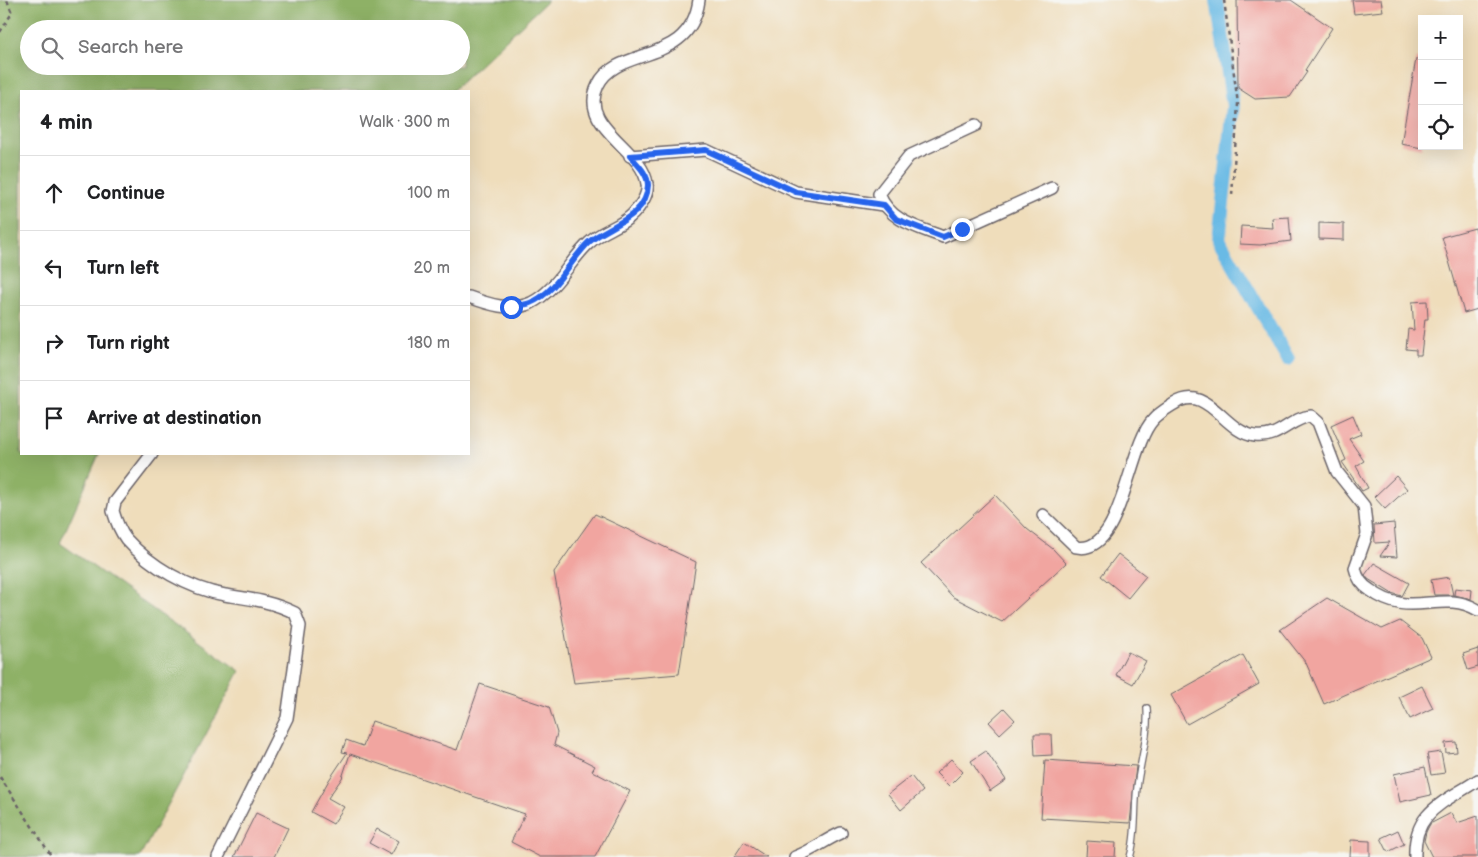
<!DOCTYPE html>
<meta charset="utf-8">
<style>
body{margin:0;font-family:"Balsamiq Sans",sans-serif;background:#f2f2f2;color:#202124}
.controls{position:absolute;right:15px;top:15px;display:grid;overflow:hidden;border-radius:0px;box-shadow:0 5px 20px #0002}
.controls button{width:45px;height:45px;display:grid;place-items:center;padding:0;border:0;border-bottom:1px solid #e0e0e0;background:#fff;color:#202124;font:25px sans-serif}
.stop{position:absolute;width:15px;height:15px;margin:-11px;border:4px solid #2563eb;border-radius:50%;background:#fff}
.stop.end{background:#2563eb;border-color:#fff;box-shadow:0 1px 5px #0008}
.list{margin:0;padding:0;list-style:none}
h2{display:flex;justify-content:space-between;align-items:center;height:65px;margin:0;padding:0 20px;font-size:21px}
h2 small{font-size:16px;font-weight:400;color:#757577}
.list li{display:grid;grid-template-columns:32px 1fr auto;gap:15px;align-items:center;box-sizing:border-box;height:75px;padding:0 20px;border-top:1px solid #e0e0e0}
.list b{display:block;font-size:19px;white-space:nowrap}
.list em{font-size:16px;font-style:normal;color:#757577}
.icon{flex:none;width:28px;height:28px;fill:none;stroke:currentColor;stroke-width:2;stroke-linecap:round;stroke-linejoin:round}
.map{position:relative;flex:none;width:1478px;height:857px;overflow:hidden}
.search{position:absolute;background:#fff;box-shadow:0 5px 20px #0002;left:20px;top:20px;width:450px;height:55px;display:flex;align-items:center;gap:12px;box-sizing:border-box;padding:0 18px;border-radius:28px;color:#757577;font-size:19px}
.panel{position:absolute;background:#fff;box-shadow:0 5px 20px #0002;left:20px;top:90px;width:450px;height:365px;border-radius:0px}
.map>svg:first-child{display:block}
.forest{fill:#8eb166;stroke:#586a50;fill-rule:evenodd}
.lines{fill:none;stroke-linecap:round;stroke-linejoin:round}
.canal{stroke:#69bae5;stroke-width:14}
.building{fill:#f1a5a0}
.lane-casing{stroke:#6a6368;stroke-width:8}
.street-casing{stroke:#6a6368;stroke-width:14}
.path{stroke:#6a6368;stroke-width:2.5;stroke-dasharray:4 4;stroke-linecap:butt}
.lane{stroke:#fff;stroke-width:5.5}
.street{stroke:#fff;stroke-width:11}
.route{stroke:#2563eb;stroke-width:6}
</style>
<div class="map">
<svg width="1478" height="857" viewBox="0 0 1478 857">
<rect width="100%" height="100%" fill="#f6f6f2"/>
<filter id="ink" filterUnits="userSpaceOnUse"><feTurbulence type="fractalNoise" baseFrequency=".02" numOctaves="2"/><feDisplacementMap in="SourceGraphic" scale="10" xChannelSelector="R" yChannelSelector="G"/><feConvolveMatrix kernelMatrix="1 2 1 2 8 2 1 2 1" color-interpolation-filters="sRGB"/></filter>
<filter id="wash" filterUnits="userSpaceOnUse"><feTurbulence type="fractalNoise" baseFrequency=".0096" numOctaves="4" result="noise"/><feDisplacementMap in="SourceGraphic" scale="20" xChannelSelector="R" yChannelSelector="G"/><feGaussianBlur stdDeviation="1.12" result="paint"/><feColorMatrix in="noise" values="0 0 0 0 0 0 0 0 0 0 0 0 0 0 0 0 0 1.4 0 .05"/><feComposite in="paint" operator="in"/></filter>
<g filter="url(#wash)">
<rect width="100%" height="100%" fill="#efddbb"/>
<!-- forest -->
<path class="forest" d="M0 0H548L452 91H21V454H99L60 543 240 671 140 857H0ZM29 29H461V66H29Z"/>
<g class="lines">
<!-- canal -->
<polyline class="canal" points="1217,0 1233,106 1219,240 1288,359"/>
</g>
<g id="blocks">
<!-- building -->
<g class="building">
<polygon points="1237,0 1291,0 1332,28 1305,70 1307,72 1290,97 1255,99 1238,88"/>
<polygon points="1352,0 1381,0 1383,11 1354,14"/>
<polygon points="1416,59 1422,59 1422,148 1401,144"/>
<polygon points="1289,217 1291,241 1260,245 1240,244 1241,226 1273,228 1272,218"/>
<polygon points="1319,223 1344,224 1344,240 1319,239"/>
<polygon points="1475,228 1478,238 1478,309 1464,313 1442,237"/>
<polygon points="1427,301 1428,319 1425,319 1421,355 1416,355 1416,350 1406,349 1408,329 1414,330 1412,302"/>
<polygon points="1353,415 1361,434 1349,439 1364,461 1356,466 1368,488 1362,491 1342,462 1346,460 1331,425"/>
<polygon points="1396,476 1407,489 1385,509 1374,497"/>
<polygon points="995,495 1027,529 1053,549 1066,563 1002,622 953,597 921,563"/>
<polygon points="595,514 696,562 679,674 574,683 554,572"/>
<polygon points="1394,523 1397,557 1380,556 1390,542 1375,543 1374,525"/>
<polygon points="1118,554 1146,576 1128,598 1101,576"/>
<polygon points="1374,563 1409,583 1402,596 1391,593 1368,579 1365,575"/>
<polygon points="1449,577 1453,595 1434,595 1431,580"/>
<polygon points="1455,588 1472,590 1471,599 1454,595"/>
<polygon points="1327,598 1382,629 1400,621 1422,638 1431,657 1324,704 1306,663 1280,630"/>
<polygon points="1478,649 1478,667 1468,670 1463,654"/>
<polygon points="1128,652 1146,661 1133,684 1116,675"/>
<polygon points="1243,655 1259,684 1187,724 1171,695"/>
<polygon points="480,684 549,707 557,733 554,745 595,766 592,771 630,791 595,857 540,857 511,842 525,814 350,754 342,778 328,798 344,807 333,824 311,812 329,780 347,753 342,752 346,740 363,746 372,721 457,750"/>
<polygon points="1422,686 1433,708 1410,719 1399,697"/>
<polygon points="1004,708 1015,720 1000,734 989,722"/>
<polygon points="1034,734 1051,734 1052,755 1035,756"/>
<polygon points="1456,742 1457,752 1446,753 1445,743"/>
<polygon points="986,751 1006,780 990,791 971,761"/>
<polygon points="1441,752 1445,773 1431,775 1427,754"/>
<polygon points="951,759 963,772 949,786 936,773"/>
<polygon points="1045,760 1136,766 1130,823 1041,818"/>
<polygon points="1425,767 1431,795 1400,802 1394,774"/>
<polygon points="911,776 923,791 901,810 888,794"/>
<polygon points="256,813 288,828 274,857 234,857"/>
<polygon points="1451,813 1457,823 1478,816 1478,857 1432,857 1424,841 1426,832 1430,824"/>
<polygon points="377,829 399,841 391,855 369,843"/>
<polygon points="1398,830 1404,844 1388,852 1381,838"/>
<polygon points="1351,840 1370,841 1370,857 1350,857"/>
<polygon points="1087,841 1116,843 1115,857 1086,857"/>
<polygon points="744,842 767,857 734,857"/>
</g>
</g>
</g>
<g filter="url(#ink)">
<use href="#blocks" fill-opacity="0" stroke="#6a6368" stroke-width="1"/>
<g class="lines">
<!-- lane casing -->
<g class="lane-casing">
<path id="lane" d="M1130 857C1137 835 1134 811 1137 788 1140 761 1149 736 1147 708"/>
</g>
<!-- street casing -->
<g class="street-casing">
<g id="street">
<path d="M976 125 909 156 879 194C890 222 918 227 943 237L1052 188"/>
<polyline points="630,156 706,150 796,192 883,205"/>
<path d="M469 297C488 304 511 312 531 303 557 290 569 261 589 243 602 230 621 227 633 214 640 207 649 194 647 184 643 148 577 127 598 85 617 45 690 67 699 0"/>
<path d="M152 454 115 502 113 511C116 521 120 531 126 539 150 566 189 589 225 595 250 599 271 601 295 613L300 626 287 718 218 857"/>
<path d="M1043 515 1076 547C1122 557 1128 446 1153 420 1159 413 1166 409 1174 404 1208 382 1223 432 1255 436 1280 439 1290 418 1311 416L1318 422 1337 472 1364 506 1367 534 1355 568C1357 578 1362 585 1370 590 1411 621 1440 588 1478 610"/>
<path d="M795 857C812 851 825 840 841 833"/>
<path d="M1415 857C1413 811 1444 803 1478 780"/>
</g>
</g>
<!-- path -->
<g class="path">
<polyline points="1224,0 1238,104 1232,196"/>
<polyline points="0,32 12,13 7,0"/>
<polyline points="0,777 52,857"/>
</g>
<!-- lane -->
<use href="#lane" class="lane"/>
<!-- street -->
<use href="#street" class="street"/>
</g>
</g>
<g class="lines" filter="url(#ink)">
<!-- route -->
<path class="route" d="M511 307C517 306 525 305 530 303 556 293 570 260 589 242 608 225 647 218 648 185 648 174 637 164 630 156L706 150 796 192 884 205 896 219 943 237 962 229"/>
</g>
</svg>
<div class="controls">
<button>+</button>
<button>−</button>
<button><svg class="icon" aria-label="locate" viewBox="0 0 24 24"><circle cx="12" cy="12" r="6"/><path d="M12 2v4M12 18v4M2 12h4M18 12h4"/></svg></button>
</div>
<div class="stop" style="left:511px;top:307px"></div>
<div class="stop end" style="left:962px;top:229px"></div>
<div class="search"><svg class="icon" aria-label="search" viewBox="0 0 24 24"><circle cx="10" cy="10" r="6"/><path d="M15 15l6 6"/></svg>Search here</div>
<section class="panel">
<h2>4 min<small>Walk · 300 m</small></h2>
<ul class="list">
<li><svg class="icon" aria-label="ahead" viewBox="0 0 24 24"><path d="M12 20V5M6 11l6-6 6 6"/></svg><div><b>Continue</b></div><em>100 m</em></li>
<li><svg class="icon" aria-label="left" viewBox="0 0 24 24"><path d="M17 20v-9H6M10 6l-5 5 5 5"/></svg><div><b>Turn left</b></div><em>20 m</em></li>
<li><svg class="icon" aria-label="right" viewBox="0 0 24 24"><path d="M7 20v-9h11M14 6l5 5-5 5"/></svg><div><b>Turn right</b></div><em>180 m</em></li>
<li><svg class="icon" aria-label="arrive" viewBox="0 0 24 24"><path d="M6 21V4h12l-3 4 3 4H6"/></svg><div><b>Arrive at destination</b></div></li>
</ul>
</section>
</div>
